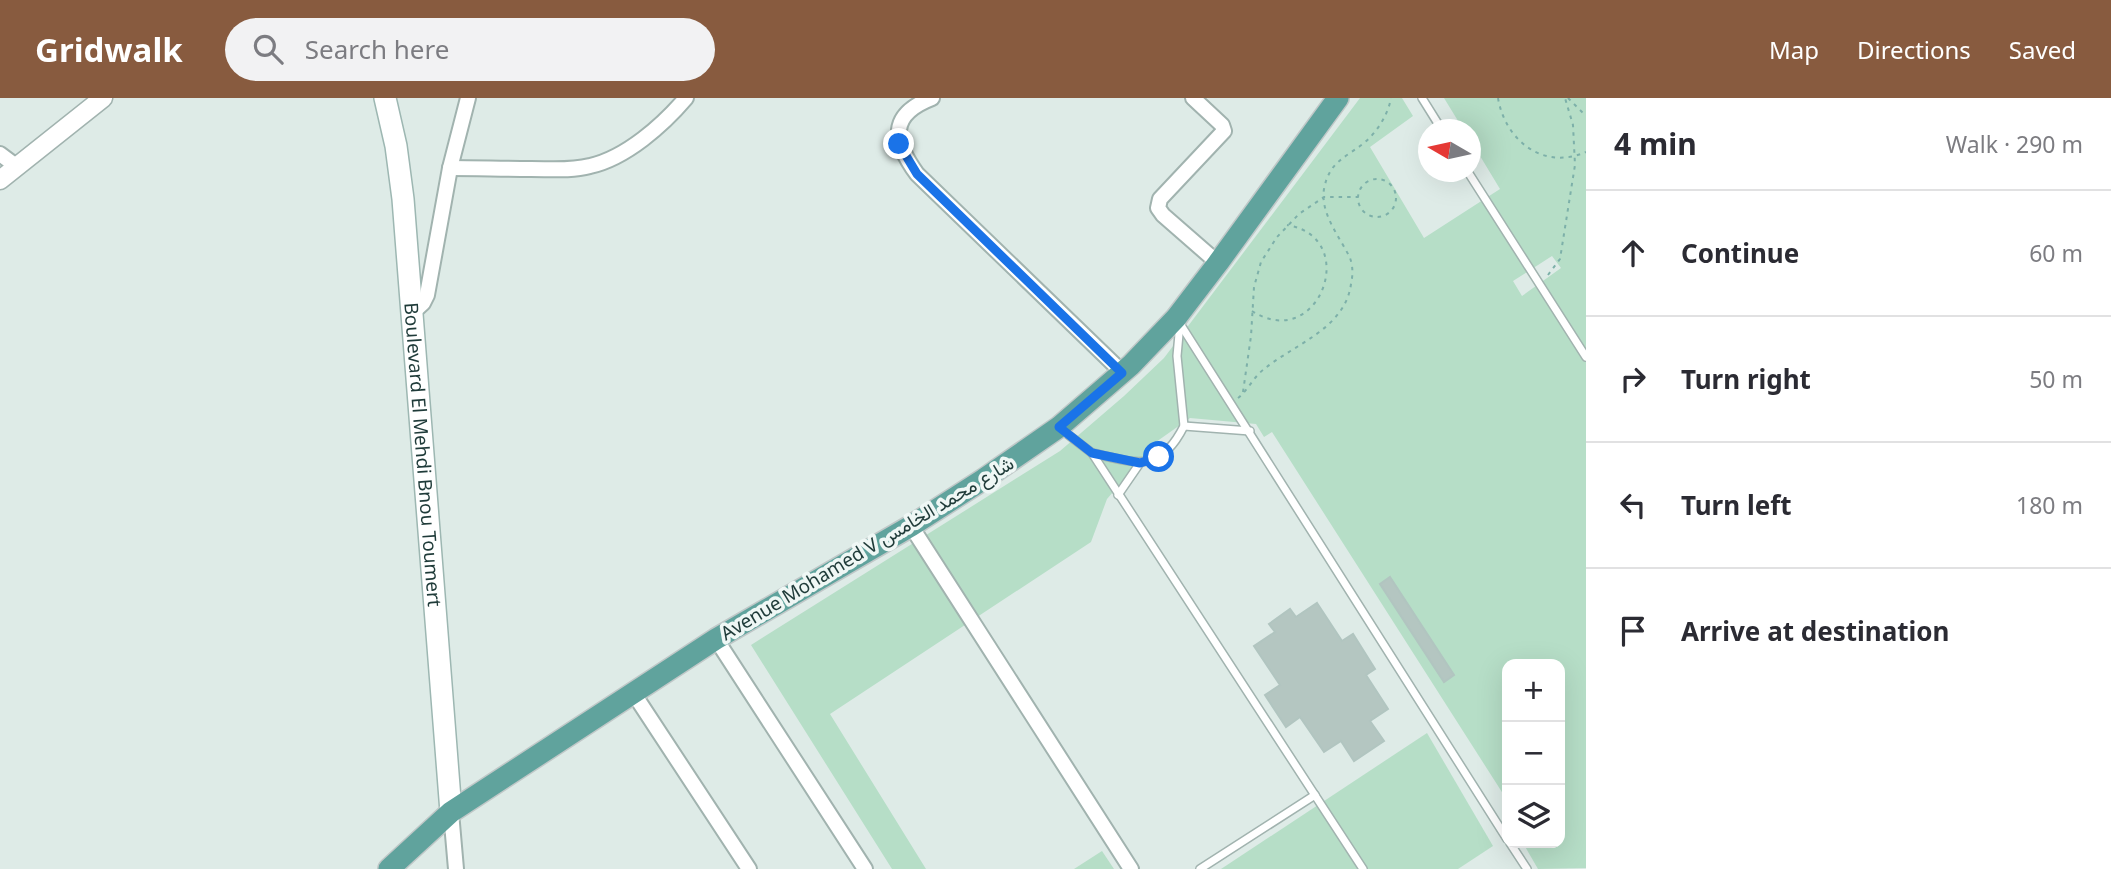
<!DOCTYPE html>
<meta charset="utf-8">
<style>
body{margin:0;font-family:"Noto Sans",Vazirmatn,sans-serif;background:#f2f2f3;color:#2b2b33}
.controls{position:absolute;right:21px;bottom:21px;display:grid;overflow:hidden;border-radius:14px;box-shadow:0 7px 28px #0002}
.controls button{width:63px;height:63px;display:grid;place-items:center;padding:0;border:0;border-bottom:2px solid #e1e1e2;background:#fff;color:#2b2b33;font:35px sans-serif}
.compass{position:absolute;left:1418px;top:21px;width:63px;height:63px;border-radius:50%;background:#fff;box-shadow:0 7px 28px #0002;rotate:279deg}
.stop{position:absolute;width:21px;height:21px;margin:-16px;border:5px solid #1a73e8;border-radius:50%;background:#fff}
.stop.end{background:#1a73e8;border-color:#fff;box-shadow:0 2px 7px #0008}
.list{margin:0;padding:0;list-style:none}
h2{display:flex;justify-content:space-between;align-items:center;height:91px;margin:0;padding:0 28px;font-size:30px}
h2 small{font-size:23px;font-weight:400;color:#7c7c81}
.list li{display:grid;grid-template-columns:46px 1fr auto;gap:21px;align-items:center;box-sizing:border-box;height:126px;padding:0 28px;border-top:2px solid #e1e1e2}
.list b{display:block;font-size:26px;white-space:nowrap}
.list em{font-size:23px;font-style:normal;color:#7c7c81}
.icon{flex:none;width:38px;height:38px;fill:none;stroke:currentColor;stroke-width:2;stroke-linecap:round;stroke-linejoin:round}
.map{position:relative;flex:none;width:1586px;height:771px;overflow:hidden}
header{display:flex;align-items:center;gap:42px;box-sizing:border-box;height:98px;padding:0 35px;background:#885b3f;color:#fff}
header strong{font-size:33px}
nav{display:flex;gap:38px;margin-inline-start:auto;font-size:24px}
.search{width:490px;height:63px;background:#f2f2f3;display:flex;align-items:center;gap:18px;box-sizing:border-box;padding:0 24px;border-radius:38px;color:#7c7c81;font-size:26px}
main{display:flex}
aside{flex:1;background:#fff}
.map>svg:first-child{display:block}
.green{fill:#b6dec7;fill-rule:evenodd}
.building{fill:#b4c6c1;stroke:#b1c5c0;stroke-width:2}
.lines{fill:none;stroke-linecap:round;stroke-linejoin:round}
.service-casing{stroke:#a1b3af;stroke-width:10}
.minor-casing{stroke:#a1b3af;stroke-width:18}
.tertiary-casing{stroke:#a1b3af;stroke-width:21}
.secondary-casing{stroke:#9db7b2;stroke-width:24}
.primary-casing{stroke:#c0c8c8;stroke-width:24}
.path{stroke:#7db0a9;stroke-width:2;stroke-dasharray:3.5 5;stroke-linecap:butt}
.service{stroke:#fff;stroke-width:7}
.minor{stroke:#fff;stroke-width:14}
.tertiary{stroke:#fff;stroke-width:18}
.secondary{stroke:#fff;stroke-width:21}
.primary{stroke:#60a39d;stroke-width:21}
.route{stroke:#1a73e8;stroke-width:9}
.labels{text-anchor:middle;stroke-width:7;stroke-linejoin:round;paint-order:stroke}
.street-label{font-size:19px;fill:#1f3b39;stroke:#eff7f5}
</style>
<header>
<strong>Gridwalk</strong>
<div class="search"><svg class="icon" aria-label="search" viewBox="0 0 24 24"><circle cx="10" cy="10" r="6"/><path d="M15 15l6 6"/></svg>Search here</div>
<nav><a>Map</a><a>Directions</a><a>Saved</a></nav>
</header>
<main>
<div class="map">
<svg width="1586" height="771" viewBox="0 0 1586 771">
<rect width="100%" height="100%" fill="#deebe7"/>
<!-- green -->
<g class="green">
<path d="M1360 0H1402L1413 18 1370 49 1424 140 1500 91 1471 43 1470 32 1463 31 1444 0H1586V770L1538 771 1523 745H1560V566H1507V702L1272 334 1264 339 1256 326 1190 320 1156 344 1107 401 1091 444 830 616 926 771H892L751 547 1060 353 1124 298 1164 260ZM1552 158 1561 170 1522 198 1513 183Z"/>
<polygon points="1427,635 1493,748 1458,771 1221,771"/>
<polygon points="1102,753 1114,771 1074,771"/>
</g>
<!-- building -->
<g class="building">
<polygon points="1390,479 1454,577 1444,584 1380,486"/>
<polygon points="1317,505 1342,543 1353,536 1375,571 1366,577 1388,611 1370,623 1384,643 1354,663 1341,643 1324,654 1300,619 1286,629 1265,597 1280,587 1254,548 1275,534 1269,526 1290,511 1296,519"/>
</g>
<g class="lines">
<!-- service casing -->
<g class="service-casing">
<g id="service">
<polyline points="1422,0 1442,32"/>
<polyline points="1468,74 1586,259"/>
<polyline points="1177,221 1507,741"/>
<polyline points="1184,328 1250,333"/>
<polyline points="1062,332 1092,355 1363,771"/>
<path d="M1092 355C1136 365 1160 376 1184 328L1177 258 1180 225"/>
<polyline points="1118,397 1140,365"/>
<polyline points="1510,745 1527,771"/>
<polyline points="1200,771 1315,697"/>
</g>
</g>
<!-- minor casing -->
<g class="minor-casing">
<g id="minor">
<path d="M932 0C888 17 893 43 917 76L1123 275"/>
<polyline points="1193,0 1222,27 1224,33 1160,101 1158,110 1163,117 1218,165"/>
<polyline points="0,56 16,68"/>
<path d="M450 70C477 70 504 71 531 71 551 71 571 73 590 68 626 60 663 27 686 0"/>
<polyline points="411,216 423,205 427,197 450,70 468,0"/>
<polyline points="911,428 1131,771"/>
<polyline points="716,541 865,771"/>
<polyline points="634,596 749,771"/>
<polyline points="451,714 456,771"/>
</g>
</g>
<!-- tertiary casing -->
<g class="tertiary-casing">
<polyline id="tertiary" points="0,82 103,0"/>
</g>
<!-- secondary casing -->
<g class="secondary-casing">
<g id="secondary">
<path id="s1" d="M385 0 396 48 403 101 451 714"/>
</g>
</g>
<!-- primary casing -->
<g class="primary-casing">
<polyline id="primary" points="389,771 451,714 716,541 911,428 984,381 1059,329 1131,267 1176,220 1218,165 1338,0"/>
</g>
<!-- path -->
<g class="path">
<path d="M1498 0C1505 42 1543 73 1586 54"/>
<polyline points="1568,0 1586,18"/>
<circle cx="1377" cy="100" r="19"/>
<polyline points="1548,177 1560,161 1575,67 1573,27 1565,0"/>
<path d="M1252 213C1319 256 1362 139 1287 127"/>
<polyline points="1243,294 1251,238 1254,189 1261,164 1277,139 1299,116 1324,99 1358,99"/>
<path d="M1238 300C1248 292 1253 280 1263 272 1294 246 1345 231 1351 186 1353 177 1353 168 1350 160 1340 139 1320 116 1324 91 1329 64 1345 60 1364 45 1377 34 1388 17 1391 0"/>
</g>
<!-- service -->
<use href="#service" class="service"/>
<!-- minor -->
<use href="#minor" class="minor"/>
<!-- tertiary -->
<use href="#tertiary" class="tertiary"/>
<!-- secondary -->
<use href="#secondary" class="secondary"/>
<!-- primary -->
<use href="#primary" class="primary"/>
</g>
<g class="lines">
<!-- route -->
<polyline class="route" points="899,46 917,76 1122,275 1059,329 1092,355 1140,365 1159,359"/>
</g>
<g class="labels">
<!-- street labels -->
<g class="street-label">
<text dy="7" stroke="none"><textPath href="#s1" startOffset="359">Boulevard El Mehdi Bnou Toumert</textPath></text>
<text transform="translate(867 450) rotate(-31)" y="7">Avenue Mohamed V شارع محمد الخامس</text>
</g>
</g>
</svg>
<div class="controls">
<button>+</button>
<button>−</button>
<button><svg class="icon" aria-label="layers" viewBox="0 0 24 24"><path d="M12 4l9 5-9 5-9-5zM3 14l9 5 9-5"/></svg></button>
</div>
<svg class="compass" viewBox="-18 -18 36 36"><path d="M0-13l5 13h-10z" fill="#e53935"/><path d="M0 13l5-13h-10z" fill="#7c7c81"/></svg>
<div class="stop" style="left:1159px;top:359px"></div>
<div class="stop end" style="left:899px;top:46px"></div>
</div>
<aside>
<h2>4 min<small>Walk · 290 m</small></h2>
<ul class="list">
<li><svg class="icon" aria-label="ahead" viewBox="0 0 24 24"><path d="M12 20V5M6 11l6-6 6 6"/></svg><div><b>Continue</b></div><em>60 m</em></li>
<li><svg class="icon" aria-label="right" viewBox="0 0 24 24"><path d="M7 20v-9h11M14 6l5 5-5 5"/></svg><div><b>Turn right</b></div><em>50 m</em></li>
<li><svg class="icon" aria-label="left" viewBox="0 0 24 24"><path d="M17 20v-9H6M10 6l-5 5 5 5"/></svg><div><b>Turn left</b></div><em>180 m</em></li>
<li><svg class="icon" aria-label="arrive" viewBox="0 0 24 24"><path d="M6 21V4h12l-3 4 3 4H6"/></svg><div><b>Arrive at destination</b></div></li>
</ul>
</aside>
</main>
